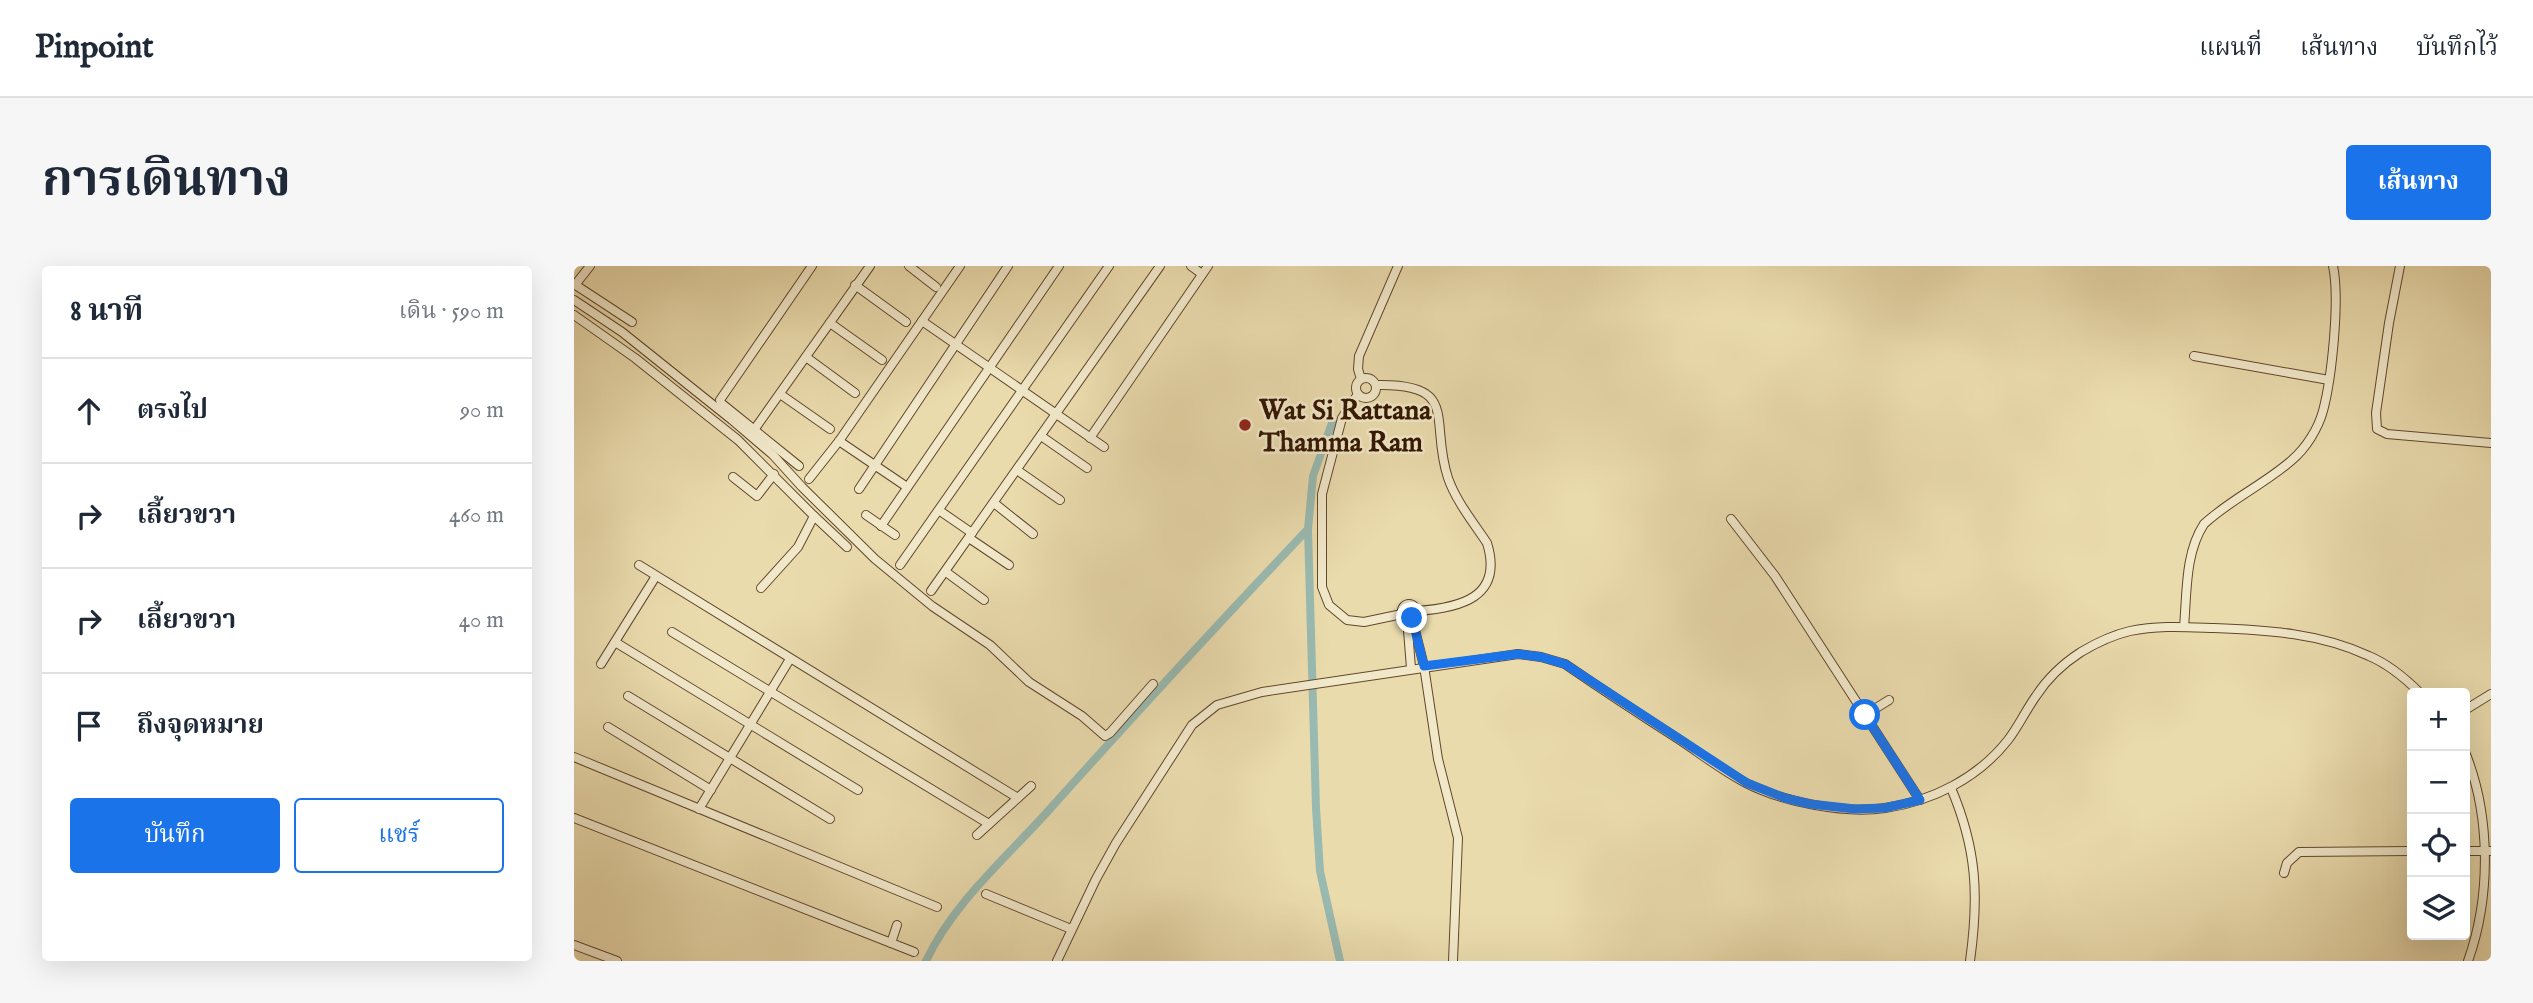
<!DOCTYPE html>
<html lang="th">
<meta charset="utf-8">
<style>
body{margin:0;font-family:"IM FELL English","Noto Serif Thai",serif;background:#f6f6f7;color:#1f2937}
.controls{position:absolute;right:21px;bottom:21px;display:grid;overflow:hidden;border-radius:7px;box-shadow:0 7px 28px #0002}
.controls button{width:63px;height:63px;display:grid;place-items:center;padding:0;border:0;border-bottom:2px solid #e0e1e3;background:#fff;color:#1f2937;font:35px sans-serif}
.stop{position:absolute;width:21px;height:21px;margin:-16px;border:5px solid #1a73e8;border-radius:50%;background:#fff}
.stop.end{background:#1a73e8;border-color:#fff;box-shadow:0 2px 7px #0008}
.list{margin:0;padding:0;list-style:none}
h2{display:flex;justify-content:space-between;align-items:center;height:91px;margin:0;padding:0 28px;font-size:30px}
h2 small{font-size:23px;font-weight:400;color:#747a83}
.list li{display:grid;grid-template-columns:46px 1fr auto;gap:21px;align-items:center;box-sizing:border-box;height:105px;padding:0 28px;border-top:2px solid #e0e1e3}
.list b{display:block;font-size:26px;white-space:nowrap}
.list em{font-size:23px;font-style:normal;color:#747a83}
.actions{display:flex;gap:14px;padding:21px 28px}
.actions a{flex:1;padding:16px 0;border:2px solid #1a73e8;border-radius:7px;text-align:center;font-size:24px;color:#1a73e8}
.actions .main{background:#1a73e8;color:#fff}
.icon{flex:none;width:38px;height:38px;fill:none;stroke:currentColor;stroke-width:2;stroke-linecap:round;stroke-linejoin:round}
.map{position:relative;flex:none;width:1917px;height:695px;overflow:hidden;border-radius:7px}
header{display:flex;align-items:center;gap:42px;box-sizing:border-box;height:98px;padding:0 35px;background:#fff;border-bottom:2px solid #e0e1e3}
header strong{font-size:33px}
nav{display:flex;gap:38px;margin-inline-start:auto;font-size:24px}
.intro{display:flex;align-items:center;justify-content:space-between;box-sizing:border-box;height:168px;padding:0 42px}
h1{margin:0;font-size:49px}
.button{padding:18px 32px;border-radius:7px;background:#1a73e8;color:#fff;font-size:24px;font-weight:700}
main{display:flex;gap:42px;padding:0 42px}
aside{flex:1;background:#fff;border-radius:7px;box-shadow:0 7px 28px #0002}
.map>svg:first-child{display:block}
.lines{fill:none;stroke-linecap:round;stroke-linejoin:round}
.canal{stroke:#99bab1;stroke-width:8}
.minor-casing{stroke:#61472b;stroke-width:10}
.minor{stroke:#f1e8ca;stroke-width:8}
.route{stroke:#1a73e8;stroke-width:9}
.poi-dot{fill:#8f2418;stroke:#f1e8ca;stroke-width:2.5}
.labels{text-anchor:middle;stroke-width:5;stroke-linejoin:round;paint-order:stroke}
.poi-label{font-size:28px;font-weight:bold;fill:#331600;stroke:#f1e8ca;text-anchor:start}
</style>
<header>
<strong>Pinpoint</strong>
<nav><a>แผนที่</a><a>เส้นทาง</a><a>บันทึกไว้</a></nav>
</header>
<div class="intro"><h1>การเดินทาง</h1><a class="button">เส้นทาง</a></div>
<main>
<aside>
<h2>8 นาที<small>เดิน · 590 m</small></h2>
<ul class="list">
<li><svg class="icon" aria-label="ahead" viewBox="0 0 24 24"><path d="M12 20V5M6 11l6-6 6 6"/></svg><div><b>ตรงไป</b></div><em>90 m</em></li>
<li><svg class="icon" aria-label="right" viewBox="0 0 24 24"><path d="M7 20v-9h11M14 6l5 5-5 5"/></svg><div><b>เลี้ยวขวา</b></div><em>460 m</em></li>
<li><svg class="icon" aria-label="right" viewBox="0 0 24 24"><path d="M7 20v-9h11M14 6l5 5-5 5"/></svg><div><b>เลี้ยวขวา</b></div><em>40 m</em></li>
<li><svg class="icon" aria-label="arrive" viewBox="0 0 24 24"><path d="M6 21V4h12l-3 4 3 4H6"/></svg><div><b>ถึงจุดหมาย</b></div></li>
</ul>
<div class="actions"><a class="main">บันทึก</a><a>แชร์</a></div>
</aside>
<div class="map">
<svg width="1917" height="695" viewBox="0 0 1917 695">
<rect width="100%" height="100%" fill="#eadbad"/>
<filter id="stains"><feTurbulence type="fractalNoise" baseFrequency=".00286" numOctaves="4"/><feColorMatrix values="0 0 0 0 .2 0 0 0 0 .09 0 0 0 0 .02 0 0 0 .5 -.17"/></filter>
<radialGradient id="worn" r=".72"><stop offset=".6" stop-color="#630" stop-opacity="0"/><stop offset="1" stop-color="#630" stop-opacity=".3"/></radialGradient>
<g class="lines">
<!-- canal -->
<g class="canal">
<polyline points="758,157 739,210 734,263 742,542 746,605 766,695"/>
<path d="M352 695C379 637 433 591 475 544 560 449 646 356 734 263"/>
</g>
<!-- minor casing -->
<g class="minor-casing">
<g id="minor">
<polyline points="335,0 362,21"/>
<polyline points="617,0 628,8"/>
<polyline points="1826,0 1815,57 1802,147 1803,163 1813,168 1917,177"/>
<polyline points="0,18 58,56"/>
<polyline points="1,19 16,0"/>
<polyline points="281,19 332,56"/>
<polyline points="0,34 48,66 158,154 199,189 228,221 301,293 358,340 416,379 455,416 508,450 531,470 536,467 579,418"/>
<polyline points="0,49 61,92 164,174 240,250 224,281 187,322"/>
<polyline points="348,55 530,181"/>
<polyline points="256,57 308,94"/>
<polyline points="1620,90 1755,114"/>
<polyline points="232,91 281,127"/>
<circle cx="792" cy="122" r="10"/>
<polyline points="787,113 784,103 785,90 824,0"/>
<path d="M802 119C887 117 855 155 874 212 882 235 899 256 913 277 930 332 885 342 843 345"/>
<polyline points="206,128 256,163"/>
<polyline points="784,128 768,152 748,228 748,321 755,339 773,354 790,356 828,348"/>
<polyline points="180,164 296,0"/>
<polyline points="467,170 513,202"/>
<polyline points="516,172 634,0"/>
<polyline points="265,175 333,221"/>
<polyline points="225,200 147,137 146,134 238,0"/>
<polyline points="443,204 486,234"/>
<polyline points="159,211 183,230 200,208"/>
<polyline points="235,213 265,175 386,0"/>
<polyline points="285,223 434,0"/>
<polyline points="420,237 459,268"/>
<polyline points="366,245 398,267"/>
<polyline points="292,249 321,269"/>
<polyline points="240,250 273,281"/>
<polyline points="1157,253 1201,310 1346,534"/>
<polyline points="307,260 485,0"/>
<polyline points="395,272 435,299"/>
<polyline points="65,299 444,532"/>
<polyline points="326,299 535,0"/>
<polyline points="372,306 410,334"/>
<polyline points="357,325 586,0"/>
<circle cx="835" cy="345" r="7"/>
<polyline points="833,352 837,402"/>
<polyline points="838,352 850,400 864,493 884,572 879,695"/>
<path d="M1610 361C1613 326 1611 287 1630 258 1657 233 1691 218 1718 194 1732 182 1744 163 1749 145 1758 111 1766 33 1759 0"/>
<polyline points="98,366 415,558"/>
<polyline points="41,376 284,524"/>
<polyline points="27,398 82,310"/>
<polyline points="54,430 256,553"/>
<polyline points="1891,444 1917,428"/>
<polyline points="1291,449 1315,434"/>
<polyline points="34,461 137,524"/>
<path d="M1891 486C1917 550 1917 631 1894 695"/>
<polyline points="0,491 363,641"/>
<path d="M1377 522C1403 583 1405 630 1396 695"/>
<polyline points="125,543 216,393"/>
<polyline points="0,552 340,686"/>
<polyline points="403,569 457,520"/>
<polyline points="1891,585 1917,585"/>
<polyline points="1710,607 1713,597 1725,586 1838,585"/>
<polyline points="412,628 497,663"/>
<polyline points="317,677 323,659"/>
<polyline points="0,679 43,695"/>
<path d="M483 695 522 613 542 577 618 459 643 439 688 426 944 388 967 391 991 398C1029 424 1067 449 1106 474 1127 488 1149 505 1172 517 1209 536 1270 548 1311 542 1359 535 1404 512 1434 474 1444 461 1452 444 1462 430 1473 413 1490 397 1507 386 1522 377 1539 369 1556 365 1584 359 1612 361 1640 362 1693 364 1746 367 1795 390 1814 398 1832 413 1846 427"/>
</g>
</g>
<!-- minor -->
<use href="#minor" class="minor"/>
</g>
<g class="lines">
<!-- route -->
<polyline class="route" points="838,352 850,400 944,388 967,391 991,398 1173,517 1211,532 1236,538 1281,543 1310,542 1346,534 1291,449"/>
</g>
<!-- markers -->
<circle class="poi-dot" cx="671" cy="159" r="7"/>
<g class="labels">
<!-- poi labels -->
<g class="poi-label">
<text x="685" y="153">Wat Si Rattana<tspan x="685" dy="32">Thamma Ram</tspan></text>
</g>
</g>
<rect width="100%" height="100%" filter="url(#stains)"/>
<rect width="100%" height="100%" fill="url(#worn)"/>
</svg>
<div class="controls">
<button>+</button>
<button>−</button>
<button><svg class="icon" aria-label="locate" viewBox="0 0 24 24"><circle cx="12" cy="12" r="6"/><path d="M12 2v4M12 18v4M2 12h4M18 12h4"/></svg></button>
<button><svg class="icon" aria-label="layers" viewBox="0 0 24 24"><path d="M12 4l9 5-9 5-9-5zM3 14l9 5 9-5"/></svg></button>
</div>
<div class="stop" style="left:1291px;top:449px"></div>
<div class="stop end" style="left:838px;top:352px"></div>
</div>
</main>
